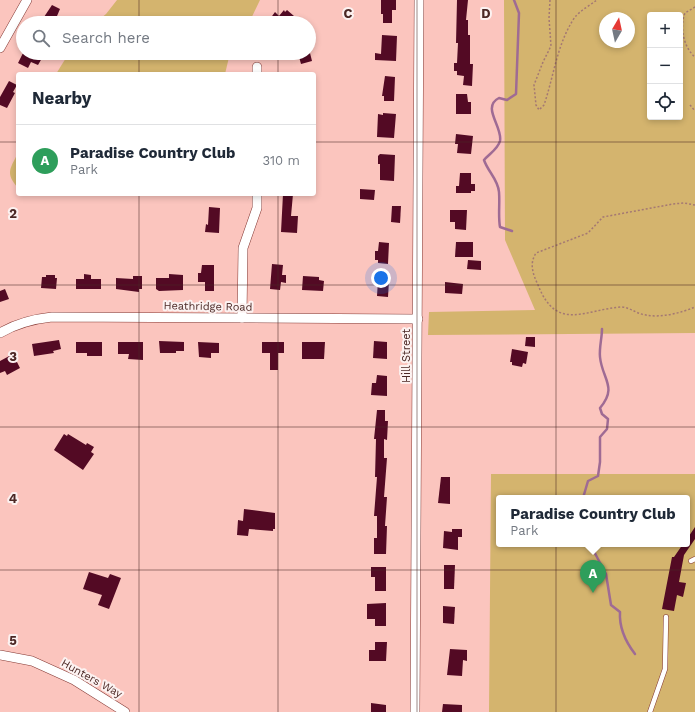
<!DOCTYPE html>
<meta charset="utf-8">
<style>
body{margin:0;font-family:"Work Sans",sans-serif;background:#f6f6f7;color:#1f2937}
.controls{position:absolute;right:12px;top:12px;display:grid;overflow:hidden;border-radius:4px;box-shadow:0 2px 6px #0003}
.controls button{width:36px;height:36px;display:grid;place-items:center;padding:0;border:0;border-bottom:1px solid #e0e1e3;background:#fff;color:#1f2937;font:20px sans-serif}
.compass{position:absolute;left:599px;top:12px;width:36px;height:36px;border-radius:50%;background:#fff;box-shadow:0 2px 6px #0003;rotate:9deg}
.you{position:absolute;left:381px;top:278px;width:14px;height:14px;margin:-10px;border:3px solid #fff;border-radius:50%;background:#1a73e8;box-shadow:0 0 0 6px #1a73e833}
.badge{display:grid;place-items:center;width:26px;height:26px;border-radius:50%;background:#d93025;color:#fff;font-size:13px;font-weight:700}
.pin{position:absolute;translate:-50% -33px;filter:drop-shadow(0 1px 2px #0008)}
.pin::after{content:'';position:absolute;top:21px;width:14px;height:12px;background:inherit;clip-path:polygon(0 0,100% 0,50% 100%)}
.popup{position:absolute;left:496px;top:495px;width:194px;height:52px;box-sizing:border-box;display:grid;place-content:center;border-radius:4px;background:#fff;filter:drop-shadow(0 1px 3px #0005);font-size:13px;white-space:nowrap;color:#747a83}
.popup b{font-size:15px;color:#1f2937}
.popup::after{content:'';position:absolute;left:50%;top:100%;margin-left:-8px;border:8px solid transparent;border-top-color:#fff}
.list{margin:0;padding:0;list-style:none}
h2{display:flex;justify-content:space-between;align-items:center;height:52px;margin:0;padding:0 16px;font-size:17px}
h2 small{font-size:13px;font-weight:400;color:#747a83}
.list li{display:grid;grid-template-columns:26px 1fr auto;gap:12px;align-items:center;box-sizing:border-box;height:72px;padding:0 16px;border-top:1px solid #e0e1e3}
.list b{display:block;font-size:15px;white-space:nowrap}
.list p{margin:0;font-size:13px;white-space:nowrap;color:#747a83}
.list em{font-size:13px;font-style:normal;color:#747a83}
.icon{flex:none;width:22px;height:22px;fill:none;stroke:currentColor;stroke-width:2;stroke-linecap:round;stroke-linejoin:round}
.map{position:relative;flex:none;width:695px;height:712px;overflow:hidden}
.search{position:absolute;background:#fff;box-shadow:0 2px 6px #0003;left:16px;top:16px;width:300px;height:44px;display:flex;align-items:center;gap:10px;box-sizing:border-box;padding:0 14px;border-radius:22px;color:#747a83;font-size:15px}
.panel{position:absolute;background:#fff;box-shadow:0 2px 6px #0003;left:16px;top:72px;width:300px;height:124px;border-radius:4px}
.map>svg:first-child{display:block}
.green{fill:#d4b46e;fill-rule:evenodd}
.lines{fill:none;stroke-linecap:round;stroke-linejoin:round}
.stream{stroke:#9f6b94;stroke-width:2.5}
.building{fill:#530a24}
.service-casing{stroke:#843833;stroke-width:5.5}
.minor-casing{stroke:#843833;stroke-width:10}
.path{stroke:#a47873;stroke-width:1.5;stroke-dasharray:2 2;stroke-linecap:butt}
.service{stroke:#fff;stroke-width:4.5}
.minor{stroke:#fff;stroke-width:9}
.grid{fill:none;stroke:#4b2825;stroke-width:1;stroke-opacity:0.55}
.labels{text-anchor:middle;stroke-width:4;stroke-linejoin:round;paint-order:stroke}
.street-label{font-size:11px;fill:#4b2825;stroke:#fcf2f1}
.grid-label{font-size:13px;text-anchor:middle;font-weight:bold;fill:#4b2825;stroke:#fcf2f1;stroke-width:4;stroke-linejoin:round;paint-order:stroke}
</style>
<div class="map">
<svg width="695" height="712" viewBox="0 0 695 712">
<rect width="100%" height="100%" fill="#fbc5be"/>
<!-- green -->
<g class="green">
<polygon points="117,0 260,0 249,23 95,23 106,14"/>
<path d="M504 0H695V333L428 335 429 312 535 310 505 240ZM650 15H680V117H650ZM605 18H629V42H605Z"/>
<polygon points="69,53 230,53 225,74 56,74"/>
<path d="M18 153V188C5 173 10 169 18 153Z"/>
<path d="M491 474H695V712H489ZM499 498H687V544H499Z"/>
</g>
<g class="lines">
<!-- stream -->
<g class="stream">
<path d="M512 231 500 227C498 216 500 204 499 192 498 179 488 172 484 160 489 154 498 149 500 141 503 127 481 107 499 98L507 100 516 94 519 13 514 0"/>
<path d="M583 498 588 481 598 476 600 462V437L607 429 608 419 602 414 600 408C618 387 602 379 600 357 599 348 602 338 602 329"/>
<path d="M590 544 606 574 611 605 620 612C619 628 625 641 635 654"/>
</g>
</g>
<!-- building -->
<g class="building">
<polygon points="381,0 396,0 396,10 392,10 392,23 383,23 383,14 381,14"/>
<polygon points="457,0 468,0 466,20 468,20 468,35 470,35 470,64 473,64 472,86 463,85 464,76 457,75 457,71 454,71 454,63 457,63 458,43 456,43"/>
<polygon points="52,5 60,9 54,23 40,23"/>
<polygon points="284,10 285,12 287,10 294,16 288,23 267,23 275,12 279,16"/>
<polygon points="382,35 397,36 396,61 375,60 375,53 381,54"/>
<polygon points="23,53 45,53 38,65 31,62 28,68 18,63"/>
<polygon points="298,53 310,53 312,61 301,64"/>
<polygon points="385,76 395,77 394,101 384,101 384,96 382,96"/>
<polygon points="9,81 17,85 13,92 15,93 7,108 0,105 0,97"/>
<polygon points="456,94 467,94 468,102 471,102 471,114 456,114"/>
<polygon points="383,113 396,114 394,138 377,137 378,114 383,115"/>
<polygon points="456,134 473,136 471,154 457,153 458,144 455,144"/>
<polygon points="380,154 395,155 394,181 380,180 380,164 378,164 378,156"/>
<polygon points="460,173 471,173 471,184 475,184 475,191 471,191 471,193 456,193 456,186 459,186"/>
<polygon points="360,189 375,190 374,200 360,199"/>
<polygon points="283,194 293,194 291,216 298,216 297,233 281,232"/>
<polygon points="392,206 401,206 400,223 391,222"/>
<polygon points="209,207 220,208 219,233 205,232 206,224 208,225"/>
<polygon points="450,210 467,210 466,230 455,229 455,222 450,222"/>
<polygon points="379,242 389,243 388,264 378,263 378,260 375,260 375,251 378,251"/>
<polygon points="456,242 473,242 473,257 455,257"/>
<polygon points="468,260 481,261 481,270 467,269"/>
<polygon points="272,264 283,265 282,275 286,275 286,283 281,282 280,290 270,289"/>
<polygon points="202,265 214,265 214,291 205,291 205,282 198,282 198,273 201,273"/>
<polygon points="84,274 91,275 91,279 101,279 101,289 76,289 76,279 84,279"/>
<polygon points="169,274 183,275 183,290 159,291 156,289 156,278 169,278"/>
<polygon points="46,275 55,275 55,278 57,278 56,289 41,288 42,277 46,277"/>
<polygon points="133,276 142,276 142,289 139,289 139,292 116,289 116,278 133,279"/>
<polygon points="303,276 319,277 319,280 324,281 323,291 302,290"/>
<polygon points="378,280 389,281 388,297 377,296"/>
<polygon points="445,282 463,284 462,294 445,293"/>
<polygon points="5,289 9,299 0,302 0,291"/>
<polygon points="526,337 535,337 535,347 525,346"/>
<polygon points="59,340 61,349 53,351 54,353 34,356 32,344"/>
<polygon points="159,341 184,342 184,351 176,351 176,353 160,353"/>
<polygon points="374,341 387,342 387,359 373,358"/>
<polygon points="76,342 102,342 102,356 87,356 87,353 76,353"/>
<polygon points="118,342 143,342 143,360 128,359 129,354 118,354"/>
<polygon points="198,342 219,343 219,353 211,353 211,358 199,357"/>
<polygon points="262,342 284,342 284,353 278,353 278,370 270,370 270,353 262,353"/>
<polygon points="302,342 325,342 324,359 302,359"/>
<polygon points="512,349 528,352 526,364 523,363 522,367 512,365 512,362 510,362"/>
<polygon points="13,354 20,368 7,375 5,371 0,373 0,361"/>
<polygon points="377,375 387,376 387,396 371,395 372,383 376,383"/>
<polygon points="377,410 385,410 385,421 388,421 387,440 384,439 384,458 387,458 384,497 387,497 385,526 387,526 386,554 374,554 374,538 377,538 377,516 374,516 377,477 375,477 376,439 374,439"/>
<polygon points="64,434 67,436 68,434 86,445 87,443 94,447 91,452 94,454 83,470 54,450"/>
<polygon points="441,477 450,477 450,504 438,503"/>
<polygon points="244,509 275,513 275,529 273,529 273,531 249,529 248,536 237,535 238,520 243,521"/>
<polygon points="695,527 695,539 684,555 679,582 686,583 683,597 677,595 674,611 662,609 672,557 674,557 683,544 687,544 687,539"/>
<polygon points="452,529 462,529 462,537 458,537 458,550 443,548 444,531 452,532"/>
<polygon points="444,565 455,565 454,589 444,589"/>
<polygon points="371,567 386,567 386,591 375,591 375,577 371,577"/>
<polygon points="89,572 108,578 110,574 121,578 109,609 98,605 102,595 83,589"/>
<polygon points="386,603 386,626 375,626 375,619 367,619 367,604"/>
<polygon points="443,606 455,607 454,624 443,623"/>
<polygon points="375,642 387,642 386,661 369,661 369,650 375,650"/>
<polygon points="450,649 467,650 467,661 463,660 462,676 447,675"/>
<polygon points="371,703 386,705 386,712 371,712"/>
<polygon points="443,704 462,705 462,712 442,712"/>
</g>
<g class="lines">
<!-- service casing -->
<g class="service-casing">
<g id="service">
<polyline points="691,561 695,559"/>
<polyline points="650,712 665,669 666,617"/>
</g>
</g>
<!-- minor casing -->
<g class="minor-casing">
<g id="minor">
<polyline points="0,48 27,0"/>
<polyline points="257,67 257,74"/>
<polyline points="242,318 243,248 257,208 257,194"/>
<path d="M0 333C17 323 33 319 52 317L418 319"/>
<polyline points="0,655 32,661 74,680 125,712"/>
<polyline points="415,712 419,0"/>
</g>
</g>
<!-- path -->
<g class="path">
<path d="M550 0 549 18 551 46 543 62 534 85 536 105 539 110 544 105C554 76 557 43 575 17 580 11 590 5 597 0"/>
<path d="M695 7 685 13C679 27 684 48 695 57"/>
<polyline points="690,105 695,111"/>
<path d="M695 205 684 203 673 204 603 217 588 233 536 253C529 264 533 274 538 285 557 333 585 309 622 307 631 308 637 314 646 315 661 318 681 313 695 307"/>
</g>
<!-- service -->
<use href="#service" class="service"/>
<!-- minor -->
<use href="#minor" class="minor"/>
</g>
<!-- grid -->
<path class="grid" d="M139 0V23M278 0V23M417 0V712M556 0V712M139 53V74M278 53V74M0 142H18M314 142H695M139 194V712M278 194V712M0 285H695M0 427H695M0 570H695"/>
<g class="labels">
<!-- street labels -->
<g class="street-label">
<text transform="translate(208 306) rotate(1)" y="4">Heathridge Road</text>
<text transform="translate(406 356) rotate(-90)" y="4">Hill Street</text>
<text transform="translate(92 678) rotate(29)" y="4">Hunters Way</text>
</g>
</g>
<g class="grid-label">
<text x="348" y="18">C</text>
<text x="486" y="18">D</text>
<text x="13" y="218">2</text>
<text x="13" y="361">3</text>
<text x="13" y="503">4</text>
<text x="13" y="645">5</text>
</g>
</svg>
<div class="controls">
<button>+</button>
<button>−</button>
<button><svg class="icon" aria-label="locate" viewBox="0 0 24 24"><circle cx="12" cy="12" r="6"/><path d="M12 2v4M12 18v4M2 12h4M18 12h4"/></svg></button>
</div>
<svg class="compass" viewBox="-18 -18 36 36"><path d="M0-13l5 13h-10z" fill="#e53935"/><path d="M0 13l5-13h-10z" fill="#747a83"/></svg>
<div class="you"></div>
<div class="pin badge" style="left:593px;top:593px;background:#2e9e5b">A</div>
<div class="popup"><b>Paradise Country Club</b>Park</div>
<div class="search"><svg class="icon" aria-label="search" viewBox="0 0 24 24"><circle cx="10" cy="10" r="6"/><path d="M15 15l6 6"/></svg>Search here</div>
<section class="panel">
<h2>Nearby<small></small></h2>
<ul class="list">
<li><span class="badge" style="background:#2e9e5b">A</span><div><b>Paradise Country Club</b><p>Park</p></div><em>310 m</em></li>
</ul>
</section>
</div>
